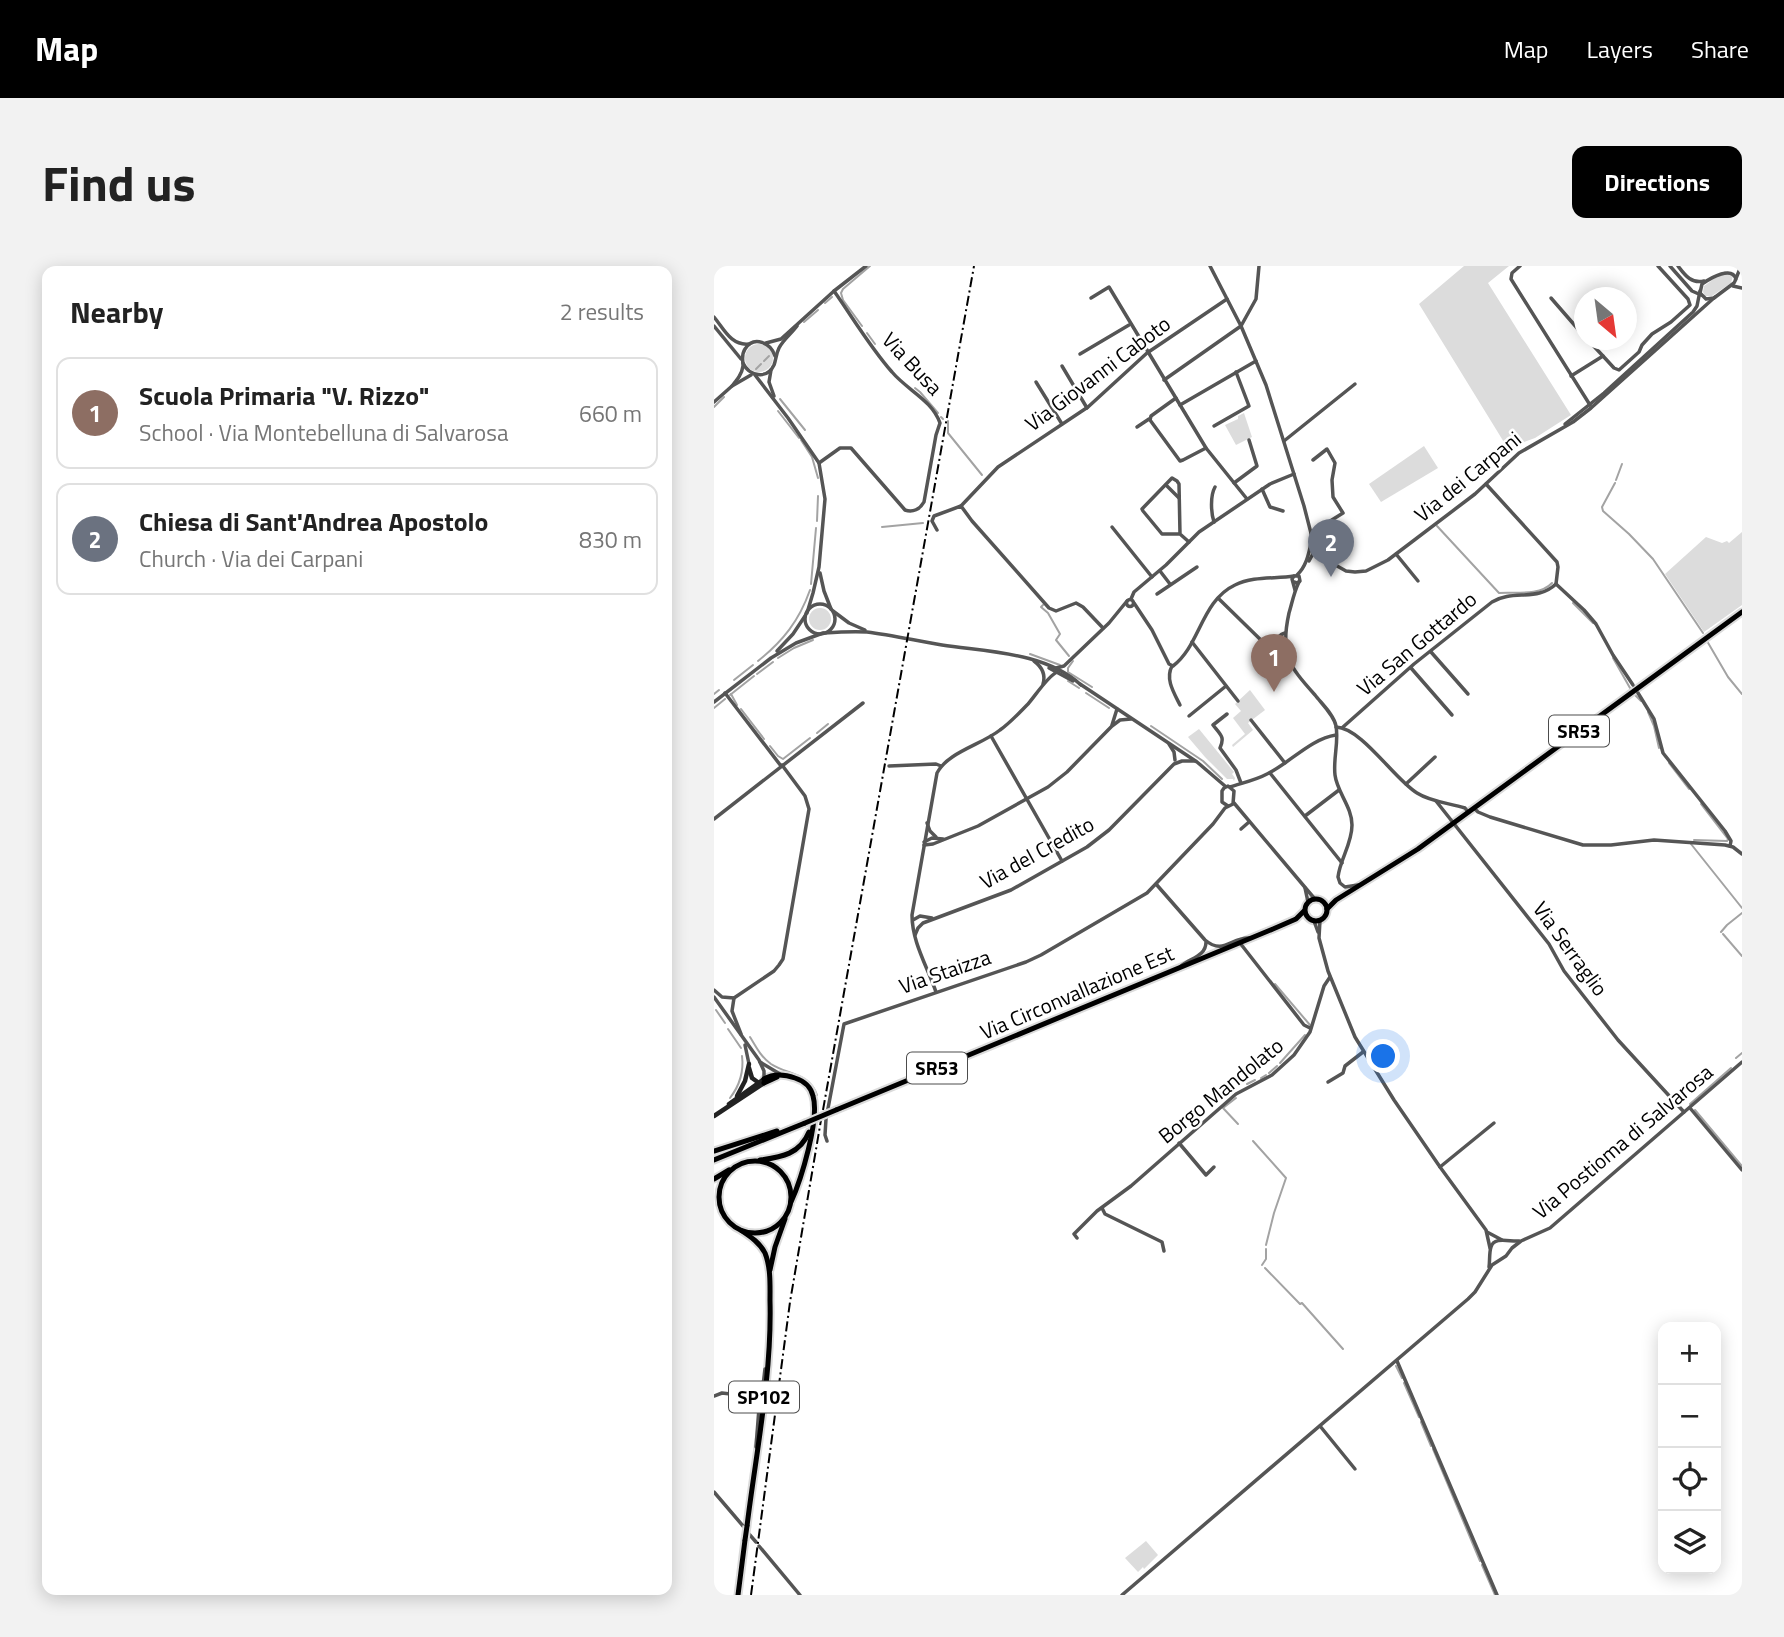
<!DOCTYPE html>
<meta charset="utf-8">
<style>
body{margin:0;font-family:"Titillium Web",sans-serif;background:#f2f2f2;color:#222}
.controls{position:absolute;right:21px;bottom:21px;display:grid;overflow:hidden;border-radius:14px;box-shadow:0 4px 18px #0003}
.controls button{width:63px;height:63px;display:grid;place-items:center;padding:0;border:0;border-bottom:2px solid #e0e0e0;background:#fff;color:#222;font:35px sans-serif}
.compass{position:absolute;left:860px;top:21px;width:63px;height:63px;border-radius:50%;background:#fff;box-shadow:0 4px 18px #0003;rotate:151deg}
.you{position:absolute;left:670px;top:791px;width:24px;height:24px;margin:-18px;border:5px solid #fff;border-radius:50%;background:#1a73e8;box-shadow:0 0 0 10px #1a73e833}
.badge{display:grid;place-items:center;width:46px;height:46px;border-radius:50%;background:#000;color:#fff;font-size:23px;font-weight:700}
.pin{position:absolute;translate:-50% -58px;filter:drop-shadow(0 2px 4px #0008)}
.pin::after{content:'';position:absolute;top:37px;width:24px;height:21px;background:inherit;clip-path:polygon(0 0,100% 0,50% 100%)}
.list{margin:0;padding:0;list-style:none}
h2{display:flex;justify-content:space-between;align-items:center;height:91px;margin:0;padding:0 28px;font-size:30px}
h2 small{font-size:23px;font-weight:400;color:#767676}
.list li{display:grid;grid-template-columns:46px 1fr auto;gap:21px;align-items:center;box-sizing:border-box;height:112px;margin:0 14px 14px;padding:0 14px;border:2px solid #e0e0e0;border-radius:14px}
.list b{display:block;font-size:26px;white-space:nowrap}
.list p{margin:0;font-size:23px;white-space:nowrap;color:#767676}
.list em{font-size:23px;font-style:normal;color:#767676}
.icon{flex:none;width:38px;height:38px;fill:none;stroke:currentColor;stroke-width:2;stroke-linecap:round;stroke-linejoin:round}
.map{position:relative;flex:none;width:1028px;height:1329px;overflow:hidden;border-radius:14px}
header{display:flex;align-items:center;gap:42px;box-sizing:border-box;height:98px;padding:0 35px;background:#000;color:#fff}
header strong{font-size:33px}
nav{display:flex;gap:38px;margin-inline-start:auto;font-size:24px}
.intro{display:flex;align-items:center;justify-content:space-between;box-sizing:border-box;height:168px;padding:0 42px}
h1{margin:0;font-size:49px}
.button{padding:18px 32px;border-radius:14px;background:#000;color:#fff;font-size:24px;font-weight:700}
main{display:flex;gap:42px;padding:0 42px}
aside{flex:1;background:#fff;border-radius:14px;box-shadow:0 4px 18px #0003}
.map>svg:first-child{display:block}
.green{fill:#dcdcdc}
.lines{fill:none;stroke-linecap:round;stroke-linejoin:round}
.stream{stroke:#a3a3a3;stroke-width:2}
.primary-casing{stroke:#dbdbdb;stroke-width:9}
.minor{stroke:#555;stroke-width:3.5}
.tertiary{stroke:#555;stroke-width:3.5}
.secondary{stroke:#222;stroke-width:4.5}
.primary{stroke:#000;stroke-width:5}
.rail{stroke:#000;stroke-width:2;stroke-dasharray:10 3.5 2 3.5;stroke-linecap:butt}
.primary-bridge-casing{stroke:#dbdbdb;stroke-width:9;stroke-linecap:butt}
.primary-bridge{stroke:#000;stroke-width:5}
.labels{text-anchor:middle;stroke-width:5;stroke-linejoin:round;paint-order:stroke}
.shield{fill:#fff;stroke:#4c4c4c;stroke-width:2}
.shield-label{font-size:19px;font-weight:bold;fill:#000}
.street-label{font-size:21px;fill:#000;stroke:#fff}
</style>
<header>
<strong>Map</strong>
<nav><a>Map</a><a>Layers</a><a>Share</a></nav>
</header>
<div class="intro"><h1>Find us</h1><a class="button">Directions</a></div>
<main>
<aside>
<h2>Nearby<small>2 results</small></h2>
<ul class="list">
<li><span class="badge" style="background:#8d6e63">1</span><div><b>Scuola Primaria &quot;V. Rizzo&quot;</b><p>School · Via Montebelluna di Salvarosa</p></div><em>660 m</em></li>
<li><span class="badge" style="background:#6b7280">2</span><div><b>Chiesa di Sant'Andrea Apostolo</b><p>Church · Via dei Carpani</p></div><em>830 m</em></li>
</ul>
</aside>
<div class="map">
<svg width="1028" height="1329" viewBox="0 0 1028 1329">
<rect width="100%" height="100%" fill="#fff"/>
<!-- green -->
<g class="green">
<polygon points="750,0 795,0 774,17 857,149 821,172 810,176 796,186 705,38"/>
<polygon points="1011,5 1016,6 1019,10 1017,17 998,30 991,30 989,26 990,20"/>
<circle cx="45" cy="92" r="14"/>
<polygon points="530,147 538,171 522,179 511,159 524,153 524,150"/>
<polygon points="710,180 724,202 667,236 655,218"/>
<polygon points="1028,266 1028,339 990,366 951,308 992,271 1008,277 1013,275 1015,277"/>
<circle cx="106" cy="353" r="11"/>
<polygon points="536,424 551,444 534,457 539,464 519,481 518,479 531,468 519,452 527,445 521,438"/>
<polygon points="485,463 520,506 518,508 521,512 520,515 519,513 513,513 491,491 474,471"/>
<polygon points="432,1275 444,1289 430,1303 429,1301 424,1306 411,1292"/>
</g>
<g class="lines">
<!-- stream -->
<g class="stream">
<polyline points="111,37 118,31"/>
<polyline points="90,56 104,44"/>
<polyline points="148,60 129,34 127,27 129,23 156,0"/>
<polyline points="153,67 161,78"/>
<polyline points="50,95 55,90"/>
<polyline points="42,103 47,98"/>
<polyline points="201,122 206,126 224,147"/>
<polyline points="66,133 91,164"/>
<polyline points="0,141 10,131"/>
<polyline points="64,145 85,172"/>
<polyline points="227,151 229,153"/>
<polyline points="234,155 234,167 268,209"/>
<polyline points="87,174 98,191 104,212"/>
<polyline points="902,214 908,198"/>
<polyline points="901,217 888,241 889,245 915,268 939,293 989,367"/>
<polyline points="103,255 104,230"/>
<path d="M723 260 785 327C801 326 826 330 838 317"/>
<polyline points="168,261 209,257"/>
<polyline points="97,318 102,262"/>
<polyline points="859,337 879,357"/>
<polyline points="329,339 327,341 334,347 346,368 342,374 355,390"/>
<polyline points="993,375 1014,411 1028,428"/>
<polyline points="316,388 346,399"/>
<polyline points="64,392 80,382 99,374"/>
<polyline points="899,392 916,422"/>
<path d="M44 395C69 375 85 355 96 324"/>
<polyline points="359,395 354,402 354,406 378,421"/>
<polyline points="43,408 59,396"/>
<polyline points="20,414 39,399"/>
<polyline points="354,415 365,422"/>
<polyline points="372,427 395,442"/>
<polyline points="0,428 5,424"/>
<polyline points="17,428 23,439"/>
<polyline points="16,429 40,410"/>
<polyline points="921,429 927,435"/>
<polyline points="0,442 11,433"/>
<polyline points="27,443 50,473"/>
<polyline points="934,446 940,460 945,482"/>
<polyline points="437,460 489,495 508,513"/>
<polyline points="103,467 114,458"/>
<polyline points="56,480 64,490 69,493 96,472"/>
<polyline points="955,497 975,523"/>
<polyline points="980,574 1013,575 1014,573 987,538"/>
<polyline points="977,578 1028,642"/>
<polyline points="1007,666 1013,659 1028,647"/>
<polyline points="1009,668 1028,690"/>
<polyline points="561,718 596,759"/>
<polyline points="2,744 11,757"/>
<polyline points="14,763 27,782"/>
<path d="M36 771C42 781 47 791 57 798 74 809 95 807 103 829"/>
<polyline points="1022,792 1028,787"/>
<polyline points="566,797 591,769"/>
<polyline points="555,807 563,800"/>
<polyline points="547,812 552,809"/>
<polyline points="533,818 541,814"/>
<path d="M16 832C26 819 30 806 28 790"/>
<polyline points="522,832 509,842 524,858"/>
<polyline points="976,838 1017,802"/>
<polyline points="981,844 1028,900"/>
<polyline points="539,875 572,912 560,947 552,979"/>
<polyline points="548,999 552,993 552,983"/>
<polyline points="551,1002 586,1038 588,1037 629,1083"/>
<polyline points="682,1100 688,1112"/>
<polyline points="690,1117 705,1151"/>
<polyline points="707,1156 717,1180"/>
<polyline points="719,1183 766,1295"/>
<polyline points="768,1299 781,1329"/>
</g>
<!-- primary casing -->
<g class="primary-casing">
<g id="primary">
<circle cx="602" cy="644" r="11"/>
<polyline points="613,643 622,634 704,583 1028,346"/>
<path d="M50 813C60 807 70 808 81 812 90 815 97 821 99 830 106 853 87 914 77 936"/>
<polyline points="50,817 63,811"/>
<polyline points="122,844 559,663 582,653 590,645"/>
<polyline points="0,885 63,865"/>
<polyline points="0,894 91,857"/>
<path d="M46 894C68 891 86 888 95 866"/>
<circle cx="41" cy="931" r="36"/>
<polyline points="0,913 15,904"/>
<path d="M28 965C37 971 46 977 51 987 57 1002 56 1020 56 1035 58 1109 42 1187 33 1260"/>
<polyline points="56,1004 61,981 71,953"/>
<polyline points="24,1329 31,1274"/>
</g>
</g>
<!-- minor -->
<g class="minor">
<polyline points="806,0 798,7 797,13 876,139"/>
<polyline points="377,32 395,21 492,182 533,233"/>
<polyline points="837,32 870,70"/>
<polyline points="366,88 415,59"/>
<polyline points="889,90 900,102 905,104 925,86 928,79 938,68 957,56 976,39 974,33 944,0"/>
<polyline points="348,100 373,142"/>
<polyline points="857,110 889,90 874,74"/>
<polyline points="450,114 527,60 542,33 545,0"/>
<polyline points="322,116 348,158"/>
<polyline points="462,132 437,150 436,154 466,195 469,194 492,182"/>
<polyline points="466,139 542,95"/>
<polyline points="500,160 535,140 522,106"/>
<polyline points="423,161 435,153"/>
<polyline points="570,175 641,118"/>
<path d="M105 197 126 182H137L191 244C199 247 206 243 210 236L222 169 226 157C218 134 193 124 178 106 156 81 139 52 120 25"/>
<polyline points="520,217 543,200 535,174"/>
<polyline points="772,218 843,296 844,301 842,318"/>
<polyline points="452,219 465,232"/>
<polyline points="548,223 556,241 569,245"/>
<polyline points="247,240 284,201 374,141 433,87 513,33"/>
<path d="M500 256C497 247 496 230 501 221"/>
<polyline points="398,261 438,311"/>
<polyline points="223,264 218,255 220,250 247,240 258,255 335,342 342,345 362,337 369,341 389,362"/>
<polyline points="597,267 629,247 619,231 618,214 621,197 613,183 599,194"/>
<polyline points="466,268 465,218 463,215 458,212 428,243 429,245 448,268 466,268 475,276"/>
<polyline points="682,288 704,315"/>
<polyline points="446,305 456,318"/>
<polyline points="842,318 870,344 882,358 899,389 919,419"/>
<polyline points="443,328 483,301"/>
<polyline points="417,333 420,326 452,299 485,266 556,218 580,208"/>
<polyline points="505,333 552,379 560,379"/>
<circle cx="416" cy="337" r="3.5"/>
<path d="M420 337 438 364 455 398 459 400C486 380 487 335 521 319 539 310 561 313 580 310"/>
<path d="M571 367C566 368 560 375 560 380L572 396 576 397"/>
<polyline points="478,376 524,435"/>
<polyline points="717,386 754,428"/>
<path d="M320 395C328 401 332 408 329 418"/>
<path d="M458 400C451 413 460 427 466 439"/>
<polyline points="342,402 350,400 395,357 413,335"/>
<polyline points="697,402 738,449"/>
<polyline points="11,427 67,500"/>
<polyline points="924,427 940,453 949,487 1011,565 1017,575 1016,580"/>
<path d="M513 448 499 459C507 469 511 471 506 482L522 504 527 517"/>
<polyline points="475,450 512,420"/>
<polyline points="537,454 571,497"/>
<polyline points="398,459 403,443"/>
<path d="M622 461C648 462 680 513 703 527 717 536 735 537 751 542L754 546"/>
<path d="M629 461 700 398 778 336C799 323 823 336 842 318"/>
<polyline points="277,470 348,595"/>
<polyline points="455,478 460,486 461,494"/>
<polyline points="175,500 222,498 227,500"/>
<polyline points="556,507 628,597"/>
<polyline points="692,518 721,491"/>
<polyline points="722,535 835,678 850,705 904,774 970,846"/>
<polyline points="760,542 764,546 776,551 869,579 897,579 940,574 1011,579 1019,581 1028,588"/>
<polyline points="591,550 625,524"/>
<polyline points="0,553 149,437"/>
<polyline points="213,557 216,565 222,571"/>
<polyline points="527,563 535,556"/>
<polyline points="210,576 218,572 229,573"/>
<polyline points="210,579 219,578 264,560 334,521 353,506 398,460 406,454 417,453"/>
<polyline points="199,654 206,650 218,652"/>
<polyline points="201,669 204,662 209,657 297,624 373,581 395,564 460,498 468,495 481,495"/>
<polyline points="526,677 590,759 596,762"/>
<polyline points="0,724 8,731 20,732 60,705 65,699 69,693 95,543 91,530 68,499"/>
<path d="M222 726C213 700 198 676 198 649L223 507C234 486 267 479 286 464 296 457 305 447 314 438 321 430 334 410 343 406"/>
<polyline points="20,732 18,745 27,768"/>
<polyline points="614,816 629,807 631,800 649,786"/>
<polyline points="976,842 1028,904"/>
<polyline points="465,877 492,909 500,901"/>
<polyline points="726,901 780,857"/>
<polyline points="388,942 391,948 448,976 450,985"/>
<polyline points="363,972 360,968 383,945 417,920 522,828 558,809 580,789 596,766 610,720 616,711"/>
<polyline points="683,1095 783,1329"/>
<polyline points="606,1160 641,1203"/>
</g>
<!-- tertiary -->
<g class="tertiary">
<polyline points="496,0 527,60 552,119 590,240 599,275 616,296 632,305 641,306 652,305 674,294 761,228 805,187 859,156 877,142 1001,31"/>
<polyline points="956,0 978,25 987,29"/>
<path d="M964 0C971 9 977 18 990 15"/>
<path d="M1022 13C1018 0 998 11 988 18L986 27 992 33 1000 32 1020 17 1021 15 1027 0"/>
<polyline points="1019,20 1028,22"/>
<path d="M0 51C10 63 17 80 35 78"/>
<polyline points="0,60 27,93"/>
<polyline points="52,77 67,73 120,25 152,0"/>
<path d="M29 97C35 110 53 114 60 99 62 94 62 88 65 82 69 74 77 68 83 60"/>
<polyline points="57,104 55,116 60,130"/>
<polyline points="41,109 74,152 105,197 111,233 105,301 99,327 93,347"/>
<path d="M18 120C23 114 28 108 29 100 29 93 27 89 31 83 40 69 57 77 61 90"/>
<polyline points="0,136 18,120 37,109"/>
<polyline points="851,158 890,127 979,46 983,40 986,25"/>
<polyline points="595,295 601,284"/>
<polyline points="106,307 110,325 117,343"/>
<path d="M583 309C593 300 595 286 598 273"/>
<polyline points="580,316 583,317 586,315 585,310 580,310 578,313 581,324"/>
<path d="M585 316C580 326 578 337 575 347 566 388 574 399 601 429 608 438 620 449 622 460 625 476 619 492 621 509 623 526 638 541 638 559 638 578 626 593 624 611L626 617 631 621 644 619"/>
<circle cx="106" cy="353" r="15"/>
<polyline points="119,345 135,357 151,364"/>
<path d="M110 367C124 366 139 365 153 366 178 369 203 375 228 379 273 386 331 386 367 419"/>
<polyline points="63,385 79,368 91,350"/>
<polyline points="335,402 359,415"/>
<polyline points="366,418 483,496 511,520"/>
<polyline points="0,436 57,392 82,377 109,367"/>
<path d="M516 521C528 517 542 514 553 508 576 497 596 473 622 469"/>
<polyline points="520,537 600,632"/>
<path d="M442 618 491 674C510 690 518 670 536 672"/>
<polyline points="591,622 594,636"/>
<polyline points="606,654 605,672 614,705 641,771 680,834 726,901 772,964 776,982"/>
<polyline points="600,655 604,666"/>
<path d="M467 700C477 692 492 690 492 676"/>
<polyline points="0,731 45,794 50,805 50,813"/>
<polyline points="31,779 35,798"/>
<polyline points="46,796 66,808"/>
<polyline points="113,875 111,869 112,853 130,758 312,696 327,689 433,627 499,558 511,542 519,538 520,525 514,520 510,522 508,525 508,536 514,540"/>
<polyline points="773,966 788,974"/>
<path d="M775 1001C776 995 775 987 777 981 780 970 796 976 805 975"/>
<path d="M34 1129C51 1125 49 1118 51 1103"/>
<polyline points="0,1130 8,1127 50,1132"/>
<polyline points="36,1130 42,1135 45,1142 42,1181"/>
<polyline points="0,1226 29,1260"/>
<polyline points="35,1268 42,1276"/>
<polyline points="45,1280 86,1329"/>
<polyline points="408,1329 754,1033 761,1026 778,999 792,990 798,982 807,975 836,962 1028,796"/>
</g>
<!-- secondary -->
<g class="secondary">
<polyline points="35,802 38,812 45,817"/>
<polyline points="23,830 31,815 35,798"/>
<polyline points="15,838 50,813"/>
<polyline points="0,850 50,817"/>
</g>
<!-- primary -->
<use href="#primary" class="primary"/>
<!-- rail -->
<g class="rail">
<polyline points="109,844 260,0"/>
<polyline points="37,1329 76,1036 107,854"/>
</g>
<!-- primary-bridge casing -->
<g class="primary-bridge-casing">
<g id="primary-bridge">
<polyline points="91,857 122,844"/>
<polyline points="31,1274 33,1260"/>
</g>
</g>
<!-- primary-bridge -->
<use href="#primary-bridge" class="primary-bridge"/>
</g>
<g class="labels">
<!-- shield labels -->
<g class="shield">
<rect x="835" y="449.5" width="60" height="31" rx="5"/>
<rect x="193" y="786.5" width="60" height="31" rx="5"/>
<rect x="15" y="1115.5" width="70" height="31" rx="5"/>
</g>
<g class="shield-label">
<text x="865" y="472">SR53</text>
<text x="223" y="809">SR53</text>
<text x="50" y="1138">SP102</text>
</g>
<!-- street labels -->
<g class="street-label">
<text transform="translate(198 98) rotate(47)" y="7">Via Busa</text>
<text transform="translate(384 108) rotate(-37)" y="7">Via Giovanni Caboto</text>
<text transform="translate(754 211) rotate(-39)" y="7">Via dei Carpani</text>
<text transform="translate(703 378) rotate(-40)" y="7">Via San Gottardo</text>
<text transform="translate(323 587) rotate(-29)" y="7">Via del Credito</text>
<text transform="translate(856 683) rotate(54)" y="7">Via Serraglio</text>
<text transform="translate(231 706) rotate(-19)" y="7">Via Staizza</text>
<text transform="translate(363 727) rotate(-23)" y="7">Via Circonvallazione Est</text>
<text transform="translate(507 825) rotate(-39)" y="7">Borgo Mandolato</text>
<text transform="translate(909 876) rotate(-40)" y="7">Via Postioma di Salvarosa</text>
</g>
</g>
</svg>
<div class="controls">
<button>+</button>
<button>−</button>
<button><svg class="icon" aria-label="locate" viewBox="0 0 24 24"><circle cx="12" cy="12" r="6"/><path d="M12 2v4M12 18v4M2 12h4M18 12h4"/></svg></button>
<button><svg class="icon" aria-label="layers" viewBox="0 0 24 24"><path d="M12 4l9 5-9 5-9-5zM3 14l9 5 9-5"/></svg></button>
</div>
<svg class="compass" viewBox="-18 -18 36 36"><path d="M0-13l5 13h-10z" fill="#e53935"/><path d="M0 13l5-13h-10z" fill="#767676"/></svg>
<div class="you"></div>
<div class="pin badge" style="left:560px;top:426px;background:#8d6e63">1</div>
<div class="pin badge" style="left:617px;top:311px;background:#6b7280">2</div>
</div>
</main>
